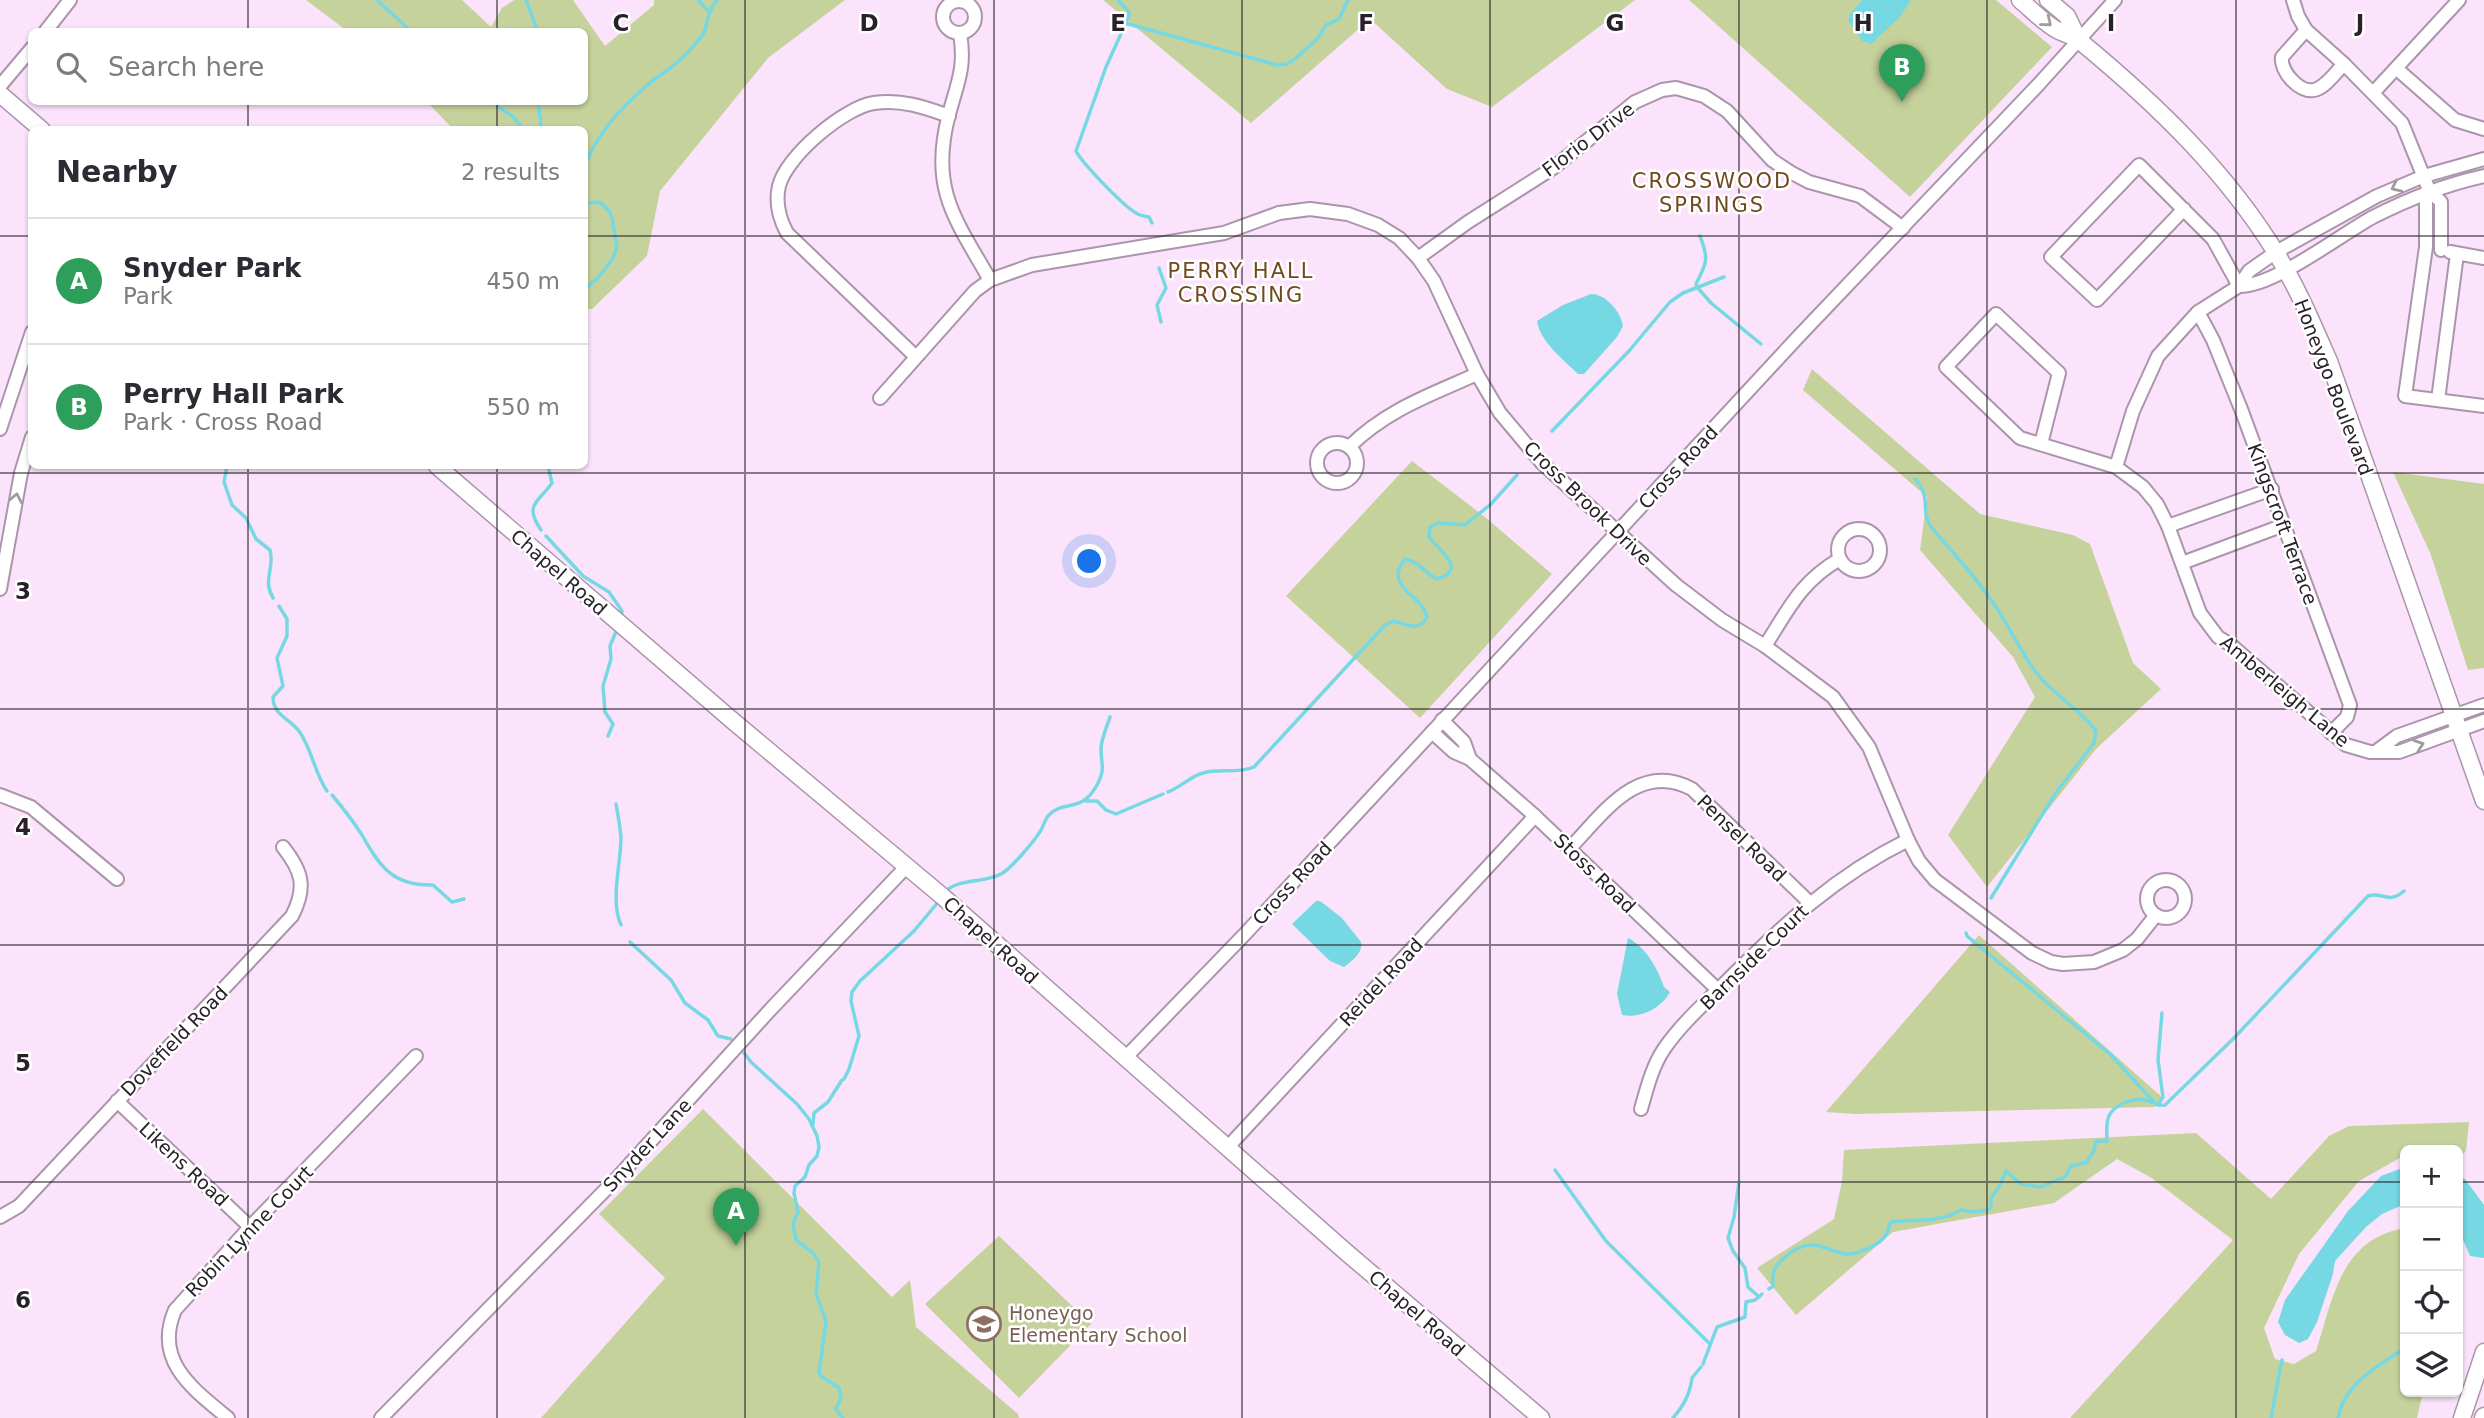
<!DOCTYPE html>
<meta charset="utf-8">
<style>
body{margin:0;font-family:"DejaVu Sans",sans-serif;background:#f7f7f7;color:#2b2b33}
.controls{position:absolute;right:21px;bottom:21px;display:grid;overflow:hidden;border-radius:10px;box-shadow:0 2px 5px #0004}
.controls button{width:63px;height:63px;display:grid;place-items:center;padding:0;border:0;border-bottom:2px solid #e1e1e2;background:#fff;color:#2b2b33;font:35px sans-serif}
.you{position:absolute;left:1090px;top:562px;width:24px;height:24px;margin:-18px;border:5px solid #fff;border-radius:50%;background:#1a73e8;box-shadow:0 0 0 10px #1a73e833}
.badge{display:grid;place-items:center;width:46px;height:46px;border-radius:50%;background:#a06924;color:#fff;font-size:23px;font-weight:700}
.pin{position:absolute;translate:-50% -58px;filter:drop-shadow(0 2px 4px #0008)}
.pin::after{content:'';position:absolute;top:37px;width:24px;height:21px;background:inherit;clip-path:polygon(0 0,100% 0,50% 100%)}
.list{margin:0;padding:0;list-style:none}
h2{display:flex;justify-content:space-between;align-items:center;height:91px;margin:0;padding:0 28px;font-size:30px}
h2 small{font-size:23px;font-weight:400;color:#7c7c81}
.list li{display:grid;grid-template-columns:46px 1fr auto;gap:21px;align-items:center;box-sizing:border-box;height:126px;padding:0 28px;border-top:2px solid #e1e1e2}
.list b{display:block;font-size:26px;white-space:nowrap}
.list p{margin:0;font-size:23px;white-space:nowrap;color:#7c7c81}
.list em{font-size:23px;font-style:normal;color:#7c7c81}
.icon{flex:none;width:38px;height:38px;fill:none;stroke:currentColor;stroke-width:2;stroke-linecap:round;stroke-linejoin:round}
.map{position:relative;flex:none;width:2484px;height:1418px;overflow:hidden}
.search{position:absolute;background:#fff;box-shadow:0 2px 5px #0004;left:28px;top:28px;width:560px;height:77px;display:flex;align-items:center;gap:18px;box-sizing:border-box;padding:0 24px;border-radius:10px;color:#7c7c81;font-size:26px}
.panel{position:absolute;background:#fff;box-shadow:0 2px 5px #0004;left:28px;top:126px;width:560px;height:343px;border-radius:10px}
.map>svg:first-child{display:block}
.green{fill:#c6d29c}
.water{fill:#76d8e2}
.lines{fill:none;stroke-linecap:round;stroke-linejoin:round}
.stream{stroke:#76d8e2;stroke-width:3.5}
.street-casing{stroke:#ab95ab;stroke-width:16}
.secondary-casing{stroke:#ab95ab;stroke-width:19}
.street{stroke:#fff;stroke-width:12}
.secondary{stroke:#fff;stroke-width:16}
.oneway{stroke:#9f9b9f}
.grid{fill:none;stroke:#292129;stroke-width:2;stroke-opacity:0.55}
.labels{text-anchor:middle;stroke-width:5;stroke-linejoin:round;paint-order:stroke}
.street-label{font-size:19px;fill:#292129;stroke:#fff}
.education-label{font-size:19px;fill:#785e54;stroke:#fff;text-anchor:start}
.neighbourhood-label{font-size:21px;letter-spacing:2px;fill:#704a1c;stroke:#fff}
.grid-label{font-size:23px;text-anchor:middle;font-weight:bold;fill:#292129;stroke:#fff;stroke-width:5;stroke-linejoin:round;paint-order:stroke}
</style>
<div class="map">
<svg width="2484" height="1418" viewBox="0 0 2484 1418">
<rect width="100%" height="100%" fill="#fbe4fb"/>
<!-- green -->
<g class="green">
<polygon points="306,0 462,0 491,27 502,8 514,0 573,0 605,46 654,5 654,0 845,0 768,58 660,191 647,256 592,309 585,309 584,130 453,129 427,102 584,102 584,32 347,31"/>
<polygon points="1103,0 1635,0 1492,107 1447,89 1370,19 1251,123"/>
<polygon points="1689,0 1996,0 2052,47 1910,197"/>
<polygon points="1812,369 1980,514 2073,535 2090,544 2133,663 2161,689 2096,749 1987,887 1948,835 2035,697 2013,657 1920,550 1927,497 1803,390"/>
<polygon points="1412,461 1485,517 1552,574 1420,718 1286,596"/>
<polygon points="2393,472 2484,484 2484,668 2468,670 2431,555"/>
<polygon points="1979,935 2163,1098 2155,1107 1855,1114 1826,1112"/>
<polygon points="703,1109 892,1297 910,1280 916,1327 1018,1414 1019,1418 541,1418 665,1278 599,1214"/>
<path d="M2469 1122 2466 1151 2458 1160V1150H2405V1155L2359 1181 2299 1254 2264 1328 2275 1359 2294 1364 2316 1351C2333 1299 2340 1239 2405 1228V1392H2423L2417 1418H2070L2233 1240 2150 1177 2117 1159 2054 1203 1893 1232 1796 1315 1757 1268 1834 1219 1842 1181 1844 1150 2196 1133 2271 1199 2329 1136 2349 1126Z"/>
<polygon points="999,1236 1091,1324 1019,1398 925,1304"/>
</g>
<!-- water -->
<g class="water">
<polygon points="1862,0 1911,0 1900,17 1871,44 1862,41 1848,20 1850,14"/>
<path d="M1591 294C1606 294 1621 312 1623 326L1617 337 1584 374H1578C1564 360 1540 342 1537 321L1563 305Z"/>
<path d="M1316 901H1320L1342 918 1361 942C1363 953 1352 961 1344 967L1330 961 1292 924Z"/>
<path d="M1628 938C1646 947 1658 969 1664 987L1670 992C1662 1008 1640 1019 1622 1015L1617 994Z"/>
<polygon points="2405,1167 2405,1204 2382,1214 2366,1227 2335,1261 2333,1274 2317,1322 2308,1339 2299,1343 2285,1335 2278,1322 2285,1300 2348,1211 2381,1176"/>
<polygon points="2458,1175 2465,1179 2484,1205 2484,1258 2470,1256 2458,1228"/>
</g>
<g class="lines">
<!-- stream -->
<g class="stream">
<polyline points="377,0 412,32"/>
<polyline points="526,0 538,32"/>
<polyline points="698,0 709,12"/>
<path d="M1118 0 1129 12V16L1106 67 1076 151C1082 163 1126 209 1138 214 1139 215 1148 217 1149 217L1152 223"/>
<polyline points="1125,23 1277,65 1287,64 1295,59 1318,38 1326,25 1339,19 1348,0"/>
<polyline points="492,102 513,117 524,130"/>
<polyline points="538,102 541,124 539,130"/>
<path d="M584 167C597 134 624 104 651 82 664 72 678 64 689 51 694 45 703 37 705 30 708 18 709 10 717 0"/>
<polyline points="584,203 600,202 610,212 612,218 617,247 613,258 598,278 584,289"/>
<polyline points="1159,268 1166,288 1157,305 1161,322"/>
<polyline points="1697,287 1711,303 1761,344"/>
<path d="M1697 287 1696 284C1707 263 1709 259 1700 236"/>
<polyline points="1552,431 1629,351 1670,302 1683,293 1724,277"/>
<path d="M227 466 224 482 232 505 246 518 256 539 270 550C275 570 262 579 273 598"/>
<path d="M1915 479C1933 498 1919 512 1932 528 1954 554 1977 578 1996 607 2011 629 2022 655 2038 675 2055 696 2080 709 2096 731L2094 743 2055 794 1991 898"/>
<path d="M541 530C523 504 539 502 552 483L548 466"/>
<polyline points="546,536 583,576 609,592 622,611 621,619"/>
<path d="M279 606 287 619V636L277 658 283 686 273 697C273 715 289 718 299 731 312 749 314 772 327 791"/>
<polyline points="608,736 613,724 605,712 603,686 611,659 610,646 618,627"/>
<path d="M1168 792C1181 787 1191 776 1203 773 1220 768 1238 774 1254 767L1385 625 1394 621C1407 625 1420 632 1427 617 1423 595 1382 587 1405 559 1417 560 1426 574 1437 579 1469 569 1438 550 1429 537L1430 527 1438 523 1465 525 1491 504 1517 475"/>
<path d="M332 795C343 808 353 821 362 835 380 867 393 886 433 885L452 902 464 899"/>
<polyline points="1086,801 1097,801 1106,810 1116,814 1163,794"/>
<path d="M616 804C618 815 620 826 621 837 621 864 610 900 621 925"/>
<path d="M946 891C957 879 985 883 1001 874 1011 869 1036 839 1041 830 1044 825 1045 819 1049 815 1065 799 1081 814 1097 785 1106 768 1101 765 1101 749 1101 739 1107 727 1110 717"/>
<polyline points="1966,933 1967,936 2111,1055 2153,1101"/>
<polyline points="630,942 671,980 685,1003 708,1020 718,1036 731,1039"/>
<polyline points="744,1053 751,1062 797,1104 809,1119 817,1136 819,1147 817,1156 809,1165 805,1177 795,1186 794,1193 798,1212 793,1224 796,1240 812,1252 819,1262 816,1294 826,1321 819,1373 822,1377 839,1388 841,1397 836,1409 843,1418"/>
<polyline points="844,1079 849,1069 859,1036 851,1001 852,992 860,981 914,931 939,901"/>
<polyline points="2158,1105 2163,1097 2158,1060 2162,1013"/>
<polyline points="813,1124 814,1113 828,1102 842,1080"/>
<polyline points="1555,1170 1606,1241 1710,1344"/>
<polyline points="1739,1182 1734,1217 1728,1238 1733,1251 1745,1268 1748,1287 1759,1297"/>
<path d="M1769 1289 1773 1286C1772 1271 1774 1267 1784 1258 1817 1228 1830 1260 1856 1253 1865 1250 1880 1244 1885 1236 1889 1232 1888 1226 1891 1222 1915 1219 1940 1223 1961 1210L1972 1212 1988 1210 1991 1206V1198L1999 1187 2006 1171 2021 1184 2040 1187 2065 1177 2071 1166 2086 1163 2094 1151 2096 1141H2107C2107 1134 2106 1125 2108 1119 2111 1105 2133 1098 2145 1100 2153 1101 2158 1107 2165 1105L2233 1039 2368 896C2383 891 2388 905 2404 891"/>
<polyline points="1703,1364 1717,1327 1745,1317 1746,1302 1755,1300 1762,1294"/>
<path d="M1673 1418C1684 1405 1690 1394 1692 1378L1701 1367"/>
<polyline points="2271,1418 2282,1360"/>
<path d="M2338 1418C2344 1384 2379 1365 2405 1348"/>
</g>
<!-- street casing -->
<g class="street-casing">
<g id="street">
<polyline points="2293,0 2298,16 2306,30 2344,64 2402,123 2429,190 2441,202 2441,250"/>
<circle cx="959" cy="17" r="16"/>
<path d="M2306 30 2282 57C2280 71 2299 93 2314 90 2325 88 2336 72 2344 64"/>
<polyline points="45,32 70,0"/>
<path d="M960 33C966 69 957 83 948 118 930 190 956 220 990 280"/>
<polyline points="2397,69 2455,120 2484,129"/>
<polyline points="0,86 32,48"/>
<polyline points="2373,93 2459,0"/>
<polyline points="2429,190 2426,199 2426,247 2405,396 2484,406"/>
<polyline points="2184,209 2097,300 2051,257 2139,165 2213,239 2239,286"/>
<polyline points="2450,252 2484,258"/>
<polyline points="1418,258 1468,222 1553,168 1635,102 1662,90 1676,88 1704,96 1727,111 1772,160 1790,172 1809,182 1860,196 1903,228"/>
<path d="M2239 286C2273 287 2340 235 2373 217 2410 198 2443 185 2484 176"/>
<polyline points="2198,312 2213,340 2241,409 2350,705 2347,717 2331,733"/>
<path d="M915 356 787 233C779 218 775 203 779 186 786 156 845 107 874 103 901 99 924 107 949 116"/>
<polyline points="880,398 975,291 990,280 1032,265 1224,233 1279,213 1310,209 1348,214 1378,225 1399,238 1418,258 1434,281 1477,374 1500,413 1542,463 1676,585 1722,620 1765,646 1833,697 1869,747 1908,840 1919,861 1935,880 2032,953 2051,962 2063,964 2094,962 2123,950 2137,939 2156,915"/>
<polyline points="2438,400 2457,254"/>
<polyline points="0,429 32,332"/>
<circle cx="1337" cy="463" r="20"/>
<polyline points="2041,444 2059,373 1996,314 1946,367 2020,438 2116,467 2143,487 2157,504 2168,526 2200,613 2218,637 2231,645 2346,745 2370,752 2399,752 2484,721"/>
<path d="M1349 447C1386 410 1430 395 1477 374"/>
<polyline points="2116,467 2133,411 2158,356 2198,312 2239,286 2249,271 2276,252 2377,196 2424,176 2484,159"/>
<polyline points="2168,526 2272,489"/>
<circle cx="1859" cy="550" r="21"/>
<polyline points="2182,563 2284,525"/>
<polyline points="0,589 21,473 32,437"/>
<path d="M1765 646C1788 610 1801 581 1840 559"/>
<polyline points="1442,720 1464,742 1470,759"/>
<polyline points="1432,732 1454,752 1470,759 1535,816 1718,990"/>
<polyline points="2378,750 2397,736 2484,705"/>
<polyline points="0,795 31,807 117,879"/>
<path d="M1570 848C1603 814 1638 760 1692 789L1810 903"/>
<circle cx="2166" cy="899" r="19"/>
<polyline points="1126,1057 1245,934 1799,336 2038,85 2115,0"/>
<polyline points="117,1101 250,1227"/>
<path d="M1641 1109C1647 1088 1652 1067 1664 1049 1681 1024 1705 1003 1726 982 1783 925 1835 876 1908 840"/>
<polyline points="1227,1148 1535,816"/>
<path d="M0 1217 19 1206 292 916C307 887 302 871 283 847"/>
<path d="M228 1418C193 1389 153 1361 175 1310L250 1227 416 1056"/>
<polyline points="381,1418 619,1176 770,1010 907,866"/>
</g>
</g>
<!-- secondary casing -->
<g class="secondary-casing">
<g id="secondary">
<path d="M2020 0C2032 10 2044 23 2057 30 2065 34 2074 36 2081 42 2156 104 2227 172 2278 256 2298 289 2313 325 2329 361L2484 801"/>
<polyline points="2048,0 2067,16 2078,39"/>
<polyline points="0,94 42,130"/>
<polyline points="437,466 733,721 942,896 1346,1252 1541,1418"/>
<polyline points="2462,1418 2484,1352"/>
<polyline points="2483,1418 2484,1416"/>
</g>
</g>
<!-- street -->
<use href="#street" class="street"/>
<!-- secondary -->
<use href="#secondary" class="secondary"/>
</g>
<!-- one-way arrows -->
<defs><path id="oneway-chevron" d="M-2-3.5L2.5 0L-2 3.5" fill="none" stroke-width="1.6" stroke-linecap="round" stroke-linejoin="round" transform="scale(1.75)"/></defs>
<g class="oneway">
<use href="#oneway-chevron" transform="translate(2047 22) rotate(39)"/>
<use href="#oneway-chevron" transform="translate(2396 187) rotate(155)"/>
<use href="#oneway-chevron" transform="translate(16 498) rotate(-79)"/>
<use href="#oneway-chevron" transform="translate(2419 745) rotate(-19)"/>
</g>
<!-- grid -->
<path class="grid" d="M248 0V32M497 0V32M745 0V1418M994 0V1418M1242 0V1418M1490 0V1418M1739 0V1418M1987 0V1418M2236 0V1418M248 102V130M497 102V130M0 236H32M584 236H2484M248 466V1418M497 466V1418M0 473H2484M0 709H2484M0 945H2484M0 1182H2405M2458 1182H2484"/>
<!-- icons -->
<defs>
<g id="school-ring" transform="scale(1.75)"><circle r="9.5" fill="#fff" stroke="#8d6e63" stroke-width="1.5"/><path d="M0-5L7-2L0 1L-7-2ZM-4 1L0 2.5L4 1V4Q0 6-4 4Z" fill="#8d6e63"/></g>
</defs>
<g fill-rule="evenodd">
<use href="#school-ring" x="984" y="1324"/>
</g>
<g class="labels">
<!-- street labels -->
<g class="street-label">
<text transform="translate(1588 139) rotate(-37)" y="7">Florio Drive</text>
<text transform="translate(2334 387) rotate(69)" y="7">Honeygo Boulevard</text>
<text transform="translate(1678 467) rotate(-47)" y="7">Cross Road</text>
<text transform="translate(1588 503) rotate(44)" y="7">Cross Brook Drive</text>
<text transform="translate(2283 524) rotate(70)" y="7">Kingscroft Terrace</text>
<text transform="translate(559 572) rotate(41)" y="7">Chapel Road</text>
<text transform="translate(2285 691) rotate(40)" y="7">Amberleigh Lane</text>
<text transform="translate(1742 838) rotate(44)" y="7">Pensel Road</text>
<text transform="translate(1595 873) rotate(44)" y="7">Stoss Road</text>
<text transform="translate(1292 883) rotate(-47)" y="7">Cross Road</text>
<text transform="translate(991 940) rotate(42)" y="7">Chapel Road</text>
<text transform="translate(1754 957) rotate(-44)" y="7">Barnside Court</text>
<text transform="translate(1381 982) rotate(-47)" y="7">Reidel Road</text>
<text transform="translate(174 1041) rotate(-46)" y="7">Dovefield Road</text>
<text transform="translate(647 1145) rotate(-47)" y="7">Snyder Lane</text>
<text transform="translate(184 1164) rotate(43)" y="7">Likens Road</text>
<text transform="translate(249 1231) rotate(-46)" y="7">Robin Lynne Court</text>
<text transform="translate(1417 1313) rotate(41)" y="7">Chapel Road</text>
</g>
<!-- education labels -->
<g class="education-label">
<text x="1009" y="1320">Honeygo<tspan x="1009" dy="22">Elementary School</tspan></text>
</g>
<!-- neighbourhood labels -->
<g class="neighbourhood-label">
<text x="1712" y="188">CROSSWOOD<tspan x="1712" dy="24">SPRINGS</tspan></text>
<text x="1241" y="278">PERRY HALL<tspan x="1241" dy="24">CROSSING</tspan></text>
</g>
</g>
<g class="grid-label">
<text x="621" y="31">C</text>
<text x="869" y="31">D</text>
<text x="1118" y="31">E</text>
<text x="1366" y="31">F</text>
<text x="1615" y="31">G</text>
<text x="1863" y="31">H</text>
<text x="2111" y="31">I</text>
<text x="2360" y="31">J</text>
<text x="23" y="599">3</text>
<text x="23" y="835">4</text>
<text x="23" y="1071">5</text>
<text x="23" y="1308">6</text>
</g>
</svg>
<div class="controls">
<button>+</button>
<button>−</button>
<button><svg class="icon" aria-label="locate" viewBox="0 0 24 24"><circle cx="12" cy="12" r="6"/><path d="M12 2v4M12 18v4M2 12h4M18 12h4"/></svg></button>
<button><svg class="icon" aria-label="layers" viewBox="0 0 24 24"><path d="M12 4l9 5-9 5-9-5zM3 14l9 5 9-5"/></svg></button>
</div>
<div class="you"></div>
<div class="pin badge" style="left:736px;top:1246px;background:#2e9e5b">A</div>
<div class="pin badge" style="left:1902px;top:102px;background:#2e9e5b">B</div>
<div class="search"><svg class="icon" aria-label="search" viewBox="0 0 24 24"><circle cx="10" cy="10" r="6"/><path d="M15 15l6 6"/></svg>Search here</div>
<section class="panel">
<h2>Nearby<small>2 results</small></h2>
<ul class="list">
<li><span class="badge" style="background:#2e9e5b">A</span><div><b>Snyder Park</b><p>Park</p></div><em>450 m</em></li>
<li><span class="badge" style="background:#2e9e5b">B</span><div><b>Perry Hall Park</b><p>Park · Cross Road</p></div><em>550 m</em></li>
</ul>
</section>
</div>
